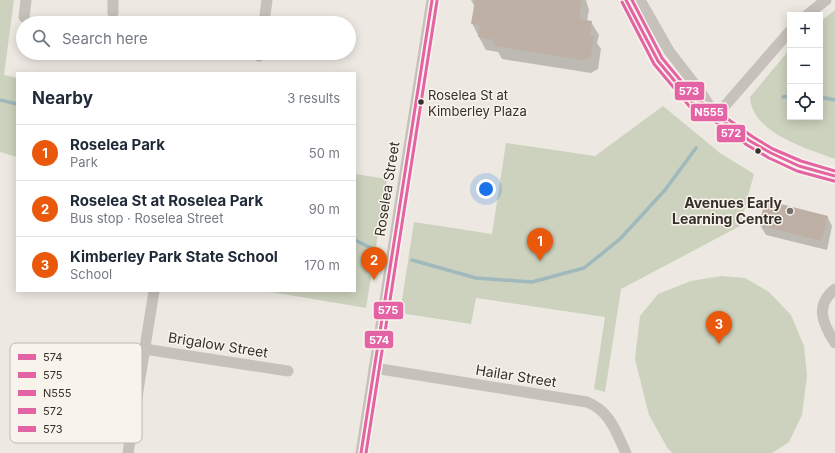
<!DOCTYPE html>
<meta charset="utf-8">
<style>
body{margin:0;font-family:Inter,sans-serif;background:#f6f6f7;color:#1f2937}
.controls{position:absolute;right:12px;top:12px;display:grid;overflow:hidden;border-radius:0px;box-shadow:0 2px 10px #0003}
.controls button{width:36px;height:36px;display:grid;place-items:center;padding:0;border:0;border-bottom:1px solid #e0e1e3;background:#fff;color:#1f2937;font:20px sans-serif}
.you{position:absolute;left:486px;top:189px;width:14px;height:14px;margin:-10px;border:3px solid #fff;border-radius:50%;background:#1a73e8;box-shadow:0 0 0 6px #1a73e833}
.badge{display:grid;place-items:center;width:26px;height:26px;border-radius:50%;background:#ea580c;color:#fff;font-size:13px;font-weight:700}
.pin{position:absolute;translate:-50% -33px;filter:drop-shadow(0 1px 2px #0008)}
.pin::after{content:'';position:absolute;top:21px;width:14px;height:12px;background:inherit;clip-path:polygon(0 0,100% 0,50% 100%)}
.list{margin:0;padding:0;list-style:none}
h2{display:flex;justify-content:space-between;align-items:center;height:52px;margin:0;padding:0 16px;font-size:17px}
h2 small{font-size:13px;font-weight:400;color:#747a83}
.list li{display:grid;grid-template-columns:26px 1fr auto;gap:12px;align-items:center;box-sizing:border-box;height:56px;padding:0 16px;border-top:1px solid #e0e1e3}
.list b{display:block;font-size:15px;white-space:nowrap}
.list p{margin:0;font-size:13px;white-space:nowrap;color:#747a83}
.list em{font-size:13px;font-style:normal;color:#747a83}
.icon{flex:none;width:22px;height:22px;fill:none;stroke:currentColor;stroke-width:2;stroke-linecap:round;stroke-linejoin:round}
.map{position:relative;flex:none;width:835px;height:453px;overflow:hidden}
.search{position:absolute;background:#fff;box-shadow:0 2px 10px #0003;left:16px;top:16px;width:340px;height:44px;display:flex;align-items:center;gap:10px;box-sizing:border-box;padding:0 14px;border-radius:22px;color:#747a83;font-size:15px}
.panel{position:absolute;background:#fff;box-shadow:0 2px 10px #0003;left:16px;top:72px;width:340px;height:220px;border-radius:0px}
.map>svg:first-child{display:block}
.green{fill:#ccd2bd}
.shadow{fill:#0003}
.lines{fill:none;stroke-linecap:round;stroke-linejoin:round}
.stream{stroke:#a0b9bc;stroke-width:3.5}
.building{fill:#bfb0a5}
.minor{stroke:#c6c1bb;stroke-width:11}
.bus-1-casing{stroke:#f9f4eb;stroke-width:6}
.bus-2-casing{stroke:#f9f4eb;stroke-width:6}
.bus-3-casing{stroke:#f9f4eb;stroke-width:6}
.bus-4-casing{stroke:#f9f4eb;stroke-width:6}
.bus-5-casing{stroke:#f9f4eb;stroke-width:6}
.bus-1{stroke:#e463a4;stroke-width:3}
.bus-2{stroke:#e463a4;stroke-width:3}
.bus-3{stroke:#e463a4;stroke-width:3}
.bus-4{stroke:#e463a4;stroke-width:3}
.bus-5{stroke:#e463a4;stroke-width:3}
.bus-dot{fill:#362f2a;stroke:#f9f4eb;stroke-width:1.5}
.poi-dot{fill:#76706a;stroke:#f9f4eb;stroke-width:1.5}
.labels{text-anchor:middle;stroke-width:3;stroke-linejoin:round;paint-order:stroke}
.bus-label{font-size:13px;fill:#362f2a;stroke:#f9f4eb;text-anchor:start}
.street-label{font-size:14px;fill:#362f2a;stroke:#f9f4eb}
.poi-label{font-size:14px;font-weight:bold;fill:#362f2a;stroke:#f9f4eb;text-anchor:end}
.key{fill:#f9f4eb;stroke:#beb9b1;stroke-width:1}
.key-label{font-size:11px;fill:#362f2a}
.line-badge{stroke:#f9f4eb;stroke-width:1.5}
.badge-label{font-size:11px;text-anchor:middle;font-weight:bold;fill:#fff}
</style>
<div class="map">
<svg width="835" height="453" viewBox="0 0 835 453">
<rect width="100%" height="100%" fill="#ede9e2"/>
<!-- green -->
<g class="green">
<polygon points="0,0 14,0 4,75 17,78 17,157 0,152"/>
<path d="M835 10V159C806 148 752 133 750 97L790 49V117H820V22Z"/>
<polygon points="663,106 720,153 754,174 740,226 621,289 605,392 594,389 605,317 476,298 471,324 400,313 414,222 492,234 506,143 595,156"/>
<polygon points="355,174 387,179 366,308 265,291 355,291"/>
<polygon points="721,276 745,278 769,292 791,315 804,346 807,376 802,415 789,442 772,453 673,453 668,449 649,415 635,359 640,316 658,294 691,281"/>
</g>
<!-- shadow -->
<g class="shadow">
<polygon points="471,0 586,0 589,10 587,21 591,22 599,35 597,43 601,49 598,69 591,73 502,59 498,52 486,50 479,37 472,23 475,7"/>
<polygon points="827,216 832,226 827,250 766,235 760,225"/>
</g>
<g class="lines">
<!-- stream -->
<g class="stream">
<polyline points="783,97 790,96"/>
<polyline points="820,97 835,100"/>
<polyline points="0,100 17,104"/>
<polyline points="355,240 373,249"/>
<polyline points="412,260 476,278 532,282 584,268 620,239 665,190 696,148"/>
</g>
</g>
<!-- building -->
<g class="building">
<polygon points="475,0 582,0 579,19 592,21 590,35 594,36 591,56 583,60 494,46 494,40 478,37 480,25 471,24"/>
<polygon points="765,200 828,216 821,241 759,225"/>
</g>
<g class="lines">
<!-- minor -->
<g class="minor">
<polyline points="113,0 113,13"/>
<polyline points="626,0 658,61 693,103 716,116 750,141 771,153 799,166 835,176"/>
<polyline points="640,0 669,51 700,91 715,115"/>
<polyline points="807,15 826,0"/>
<polyline points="24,17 26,0"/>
<polyline points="264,23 267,0"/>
<polyline points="259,56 259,53"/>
<polyline points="716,116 790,31"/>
<path d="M835 289C814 306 823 324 835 343"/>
<polyline points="144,349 288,371"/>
<path d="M374 368 587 402C610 411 616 432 626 453"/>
<polyline points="128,453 154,291"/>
<polyline points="361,453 432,0"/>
</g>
<!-- bus-1 casing -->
<g class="bus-1-casing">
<polyline id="bus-1" points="361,453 432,0"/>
</g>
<!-- bus-2 casing -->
<g class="bus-2-casing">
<polyline id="bus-2" points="366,453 437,1"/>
</g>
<!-- bus-3 casing -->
<g class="bus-3-casing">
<polyline id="bus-3" points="626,0 658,61 693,103 716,116 750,141 771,153 799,166 835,176"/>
</g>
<!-- bus-4 casing -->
<g class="bus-4-casing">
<polyline id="bus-4" points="622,2 654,64 690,107 713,120 747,145 769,158 797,171 834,181"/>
</g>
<!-- bus-5 casing -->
<g class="bus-5-casing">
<polyline id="bus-5" points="632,0 662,58 696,99 718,112 753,137 773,149 801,161 835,171"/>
</g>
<!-- bus-1 -->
<use href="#bus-1" class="bus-1"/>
<!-- bus-2 -->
<use href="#bus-2" class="bus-2"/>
<!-- bus-3 -->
<use href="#bus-3" class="bus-3"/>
<!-- bus-4 -->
<use href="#bus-4" class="bus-4"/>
<!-- bus-5 -->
<use href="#bus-5" class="bus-5"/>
</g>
<!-- markers -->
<g class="bus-dot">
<circle cx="421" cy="102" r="3.5"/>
<circle cx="758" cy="151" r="3.5"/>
</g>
<circle class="poi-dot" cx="790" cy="211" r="4"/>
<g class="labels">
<!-- bus labels -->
<g class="bus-label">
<text x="428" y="100">Roselea St at<tspan x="428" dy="16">Kimberley Plaza</tspan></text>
</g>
<!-- street labels -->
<g class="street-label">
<text transform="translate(387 189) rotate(-81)" y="5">Roselea Street</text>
<text transform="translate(218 345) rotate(9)" y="5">Brigalow Street</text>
<text transform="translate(516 376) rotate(9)" y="5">Hailar Street</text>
</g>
<!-- poi labels -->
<g class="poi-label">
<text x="782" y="208">Avenues Early<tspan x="782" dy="16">Learning Centre</tspan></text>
</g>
</g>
<!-- legend -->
<rect x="10" y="343" width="132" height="100" rx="6" class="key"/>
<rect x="18" y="354" width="18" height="6" fill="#e463a4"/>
<rect x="18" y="372" width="18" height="6" fill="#e463a4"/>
<rect x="18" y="390" width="18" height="6" fill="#e463a4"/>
<rect x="18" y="408" width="18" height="6" fill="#e463a4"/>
<rect x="18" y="426" width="18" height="6" fill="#e463a4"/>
<g class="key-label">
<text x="43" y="361">574</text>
<text x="43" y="379">575</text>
<text x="43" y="397">N555</text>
<text x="43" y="415">572</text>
<text x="43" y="433">573</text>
</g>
<g class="line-badge">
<rect x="674" y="81" width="31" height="20" rx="4" fill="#e463a4"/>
<rect x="690" y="103" width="38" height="19" rx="4" fill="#e463a4"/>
<rect x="716" y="124" width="30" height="19" rx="4" fill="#e463a4"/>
<rect x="373" y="301" width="31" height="19" rx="4" fill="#e463a4"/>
<rect x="364" y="330" width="30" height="19" rx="4" fill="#e463a4"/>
</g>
<g class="badge-label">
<text x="689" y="95">573</text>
<text x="709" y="116">N555</text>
<text x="731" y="137">572</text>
<text x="388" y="314">575</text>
<text x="379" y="344">574</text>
</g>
</svg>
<div class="controls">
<button>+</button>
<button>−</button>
<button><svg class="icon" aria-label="locate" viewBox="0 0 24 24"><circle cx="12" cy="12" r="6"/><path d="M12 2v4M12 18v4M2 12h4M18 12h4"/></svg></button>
</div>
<div class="you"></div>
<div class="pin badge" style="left:540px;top:261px">1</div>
<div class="pin badge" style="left:374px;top:280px">2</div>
<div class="pin badge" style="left:719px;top:344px">3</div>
<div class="search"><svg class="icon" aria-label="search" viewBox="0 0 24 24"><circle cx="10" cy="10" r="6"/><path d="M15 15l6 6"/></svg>Search here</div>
<section class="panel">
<h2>Nearby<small>3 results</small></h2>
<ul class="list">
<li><span class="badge">1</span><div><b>Roselea Park</b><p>Park</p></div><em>50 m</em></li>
<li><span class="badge">2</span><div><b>Roselea St at Roselea Park</b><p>Bus stop · Roselea Street</p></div><em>90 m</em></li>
<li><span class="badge">3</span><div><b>Kimberley Park State School</b><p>School</p></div><em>170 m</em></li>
</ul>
</section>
</div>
